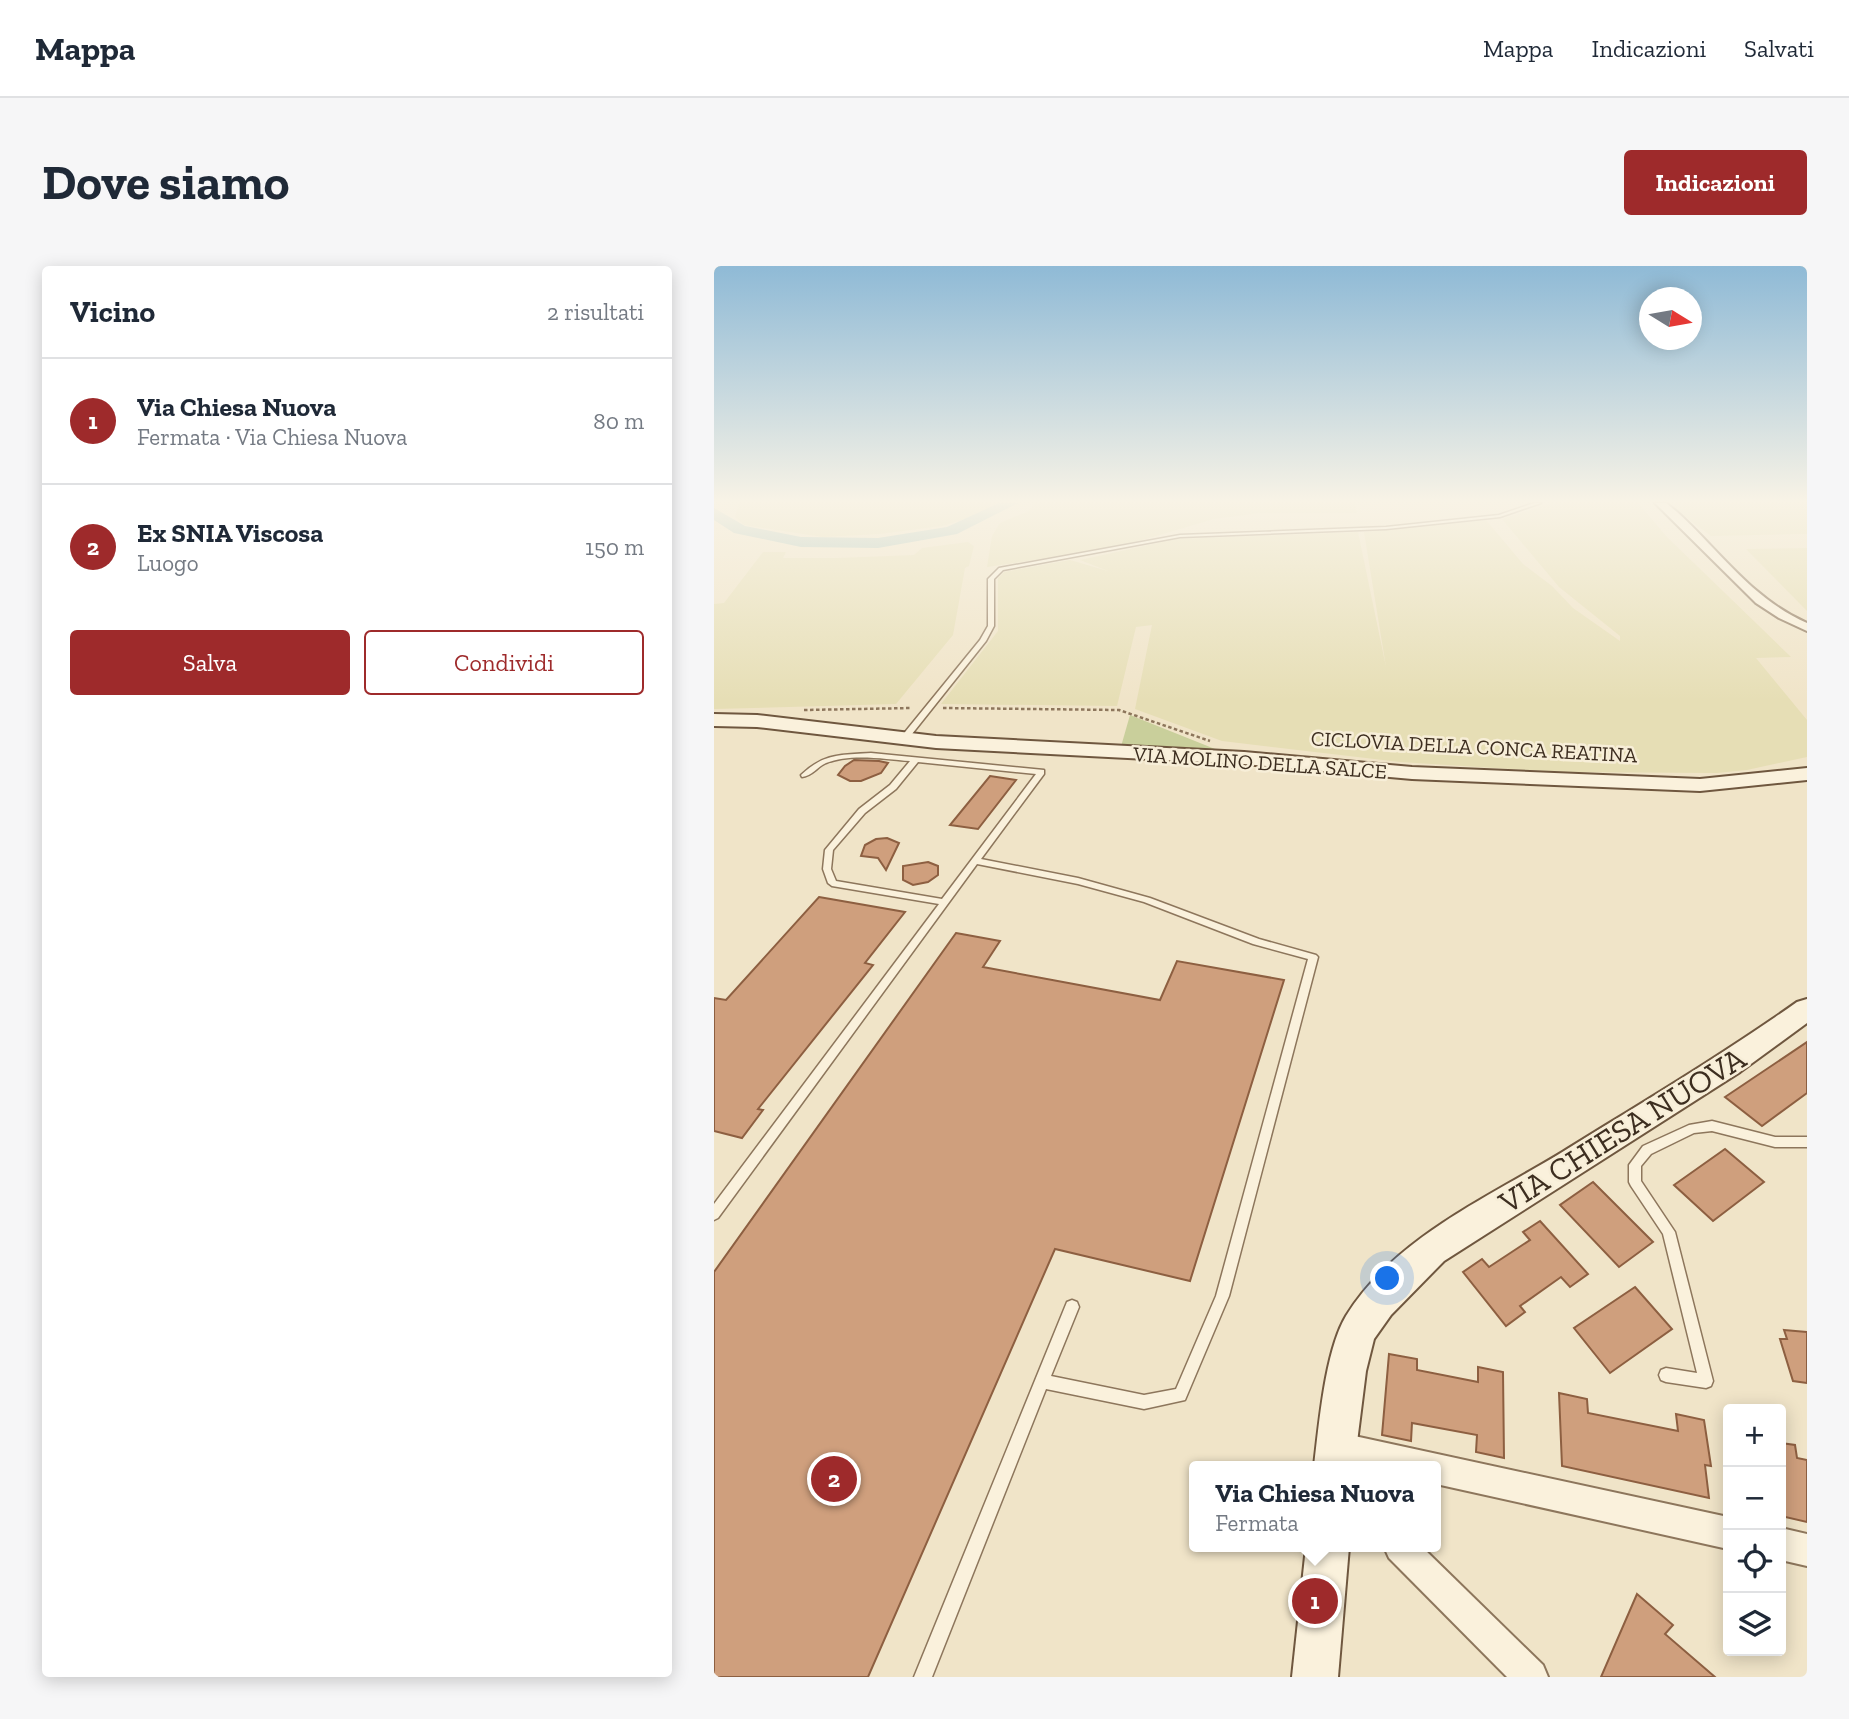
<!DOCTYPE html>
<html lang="it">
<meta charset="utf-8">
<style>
body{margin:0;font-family:"Zilla Slab",serif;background:#f6f6f7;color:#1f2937}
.controls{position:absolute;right:21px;bottom:21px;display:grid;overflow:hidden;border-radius:7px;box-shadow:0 4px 18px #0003}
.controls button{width:63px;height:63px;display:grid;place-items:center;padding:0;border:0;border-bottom:2px solid #e0e1e3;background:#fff;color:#1f2937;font:35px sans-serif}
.compass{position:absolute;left:925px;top:21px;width:63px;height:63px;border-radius:50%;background:#fff;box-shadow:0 4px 18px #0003;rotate:101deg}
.you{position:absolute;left:674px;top:1013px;width:24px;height:24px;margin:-18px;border:5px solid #fff;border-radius:50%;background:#1a73e8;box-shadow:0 0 0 10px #1a73e833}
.badge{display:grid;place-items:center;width:46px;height:46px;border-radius:50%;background:#9e2a2b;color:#fff;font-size:23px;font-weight:700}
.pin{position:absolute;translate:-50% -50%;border:4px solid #fff;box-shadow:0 2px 7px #0006}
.popup{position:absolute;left:475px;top:1195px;width:252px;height:91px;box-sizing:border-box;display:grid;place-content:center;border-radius:7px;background:#fff;filter:drop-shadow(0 2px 5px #0005);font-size:23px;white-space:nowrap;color:#747a83}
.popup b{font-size:26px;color:#1f2937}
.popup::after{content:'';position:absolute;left:50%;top:100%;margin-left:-14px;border:14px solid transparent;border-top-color:#fff}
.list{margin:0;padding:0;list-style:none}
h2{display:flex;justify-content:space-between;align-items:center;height:91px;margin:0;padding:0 28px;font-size:30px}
h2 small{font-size:23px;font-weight:400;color:#747a83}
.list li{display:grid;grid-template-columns:46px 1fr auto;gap:21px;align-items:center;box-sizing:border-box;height:126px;padding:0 28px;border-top:2px solid #e0e1e3}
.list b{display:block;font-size:26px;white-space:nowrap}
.list p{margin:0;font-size:23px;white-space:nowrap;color:#747a83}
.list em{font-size:23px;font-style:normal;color:#747a83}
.actions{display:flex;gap:14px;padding:21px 28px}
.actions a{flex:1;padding:16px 0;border:2px solid #9e2a2b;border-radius:7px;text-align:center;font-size:24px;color:#9e2a2b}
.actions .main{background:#9e2a2b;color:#fff}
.icon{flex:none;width:38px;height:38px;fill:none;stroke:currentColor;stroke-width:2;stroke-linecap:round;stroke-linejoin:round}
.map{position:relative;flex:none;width:1093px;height:1411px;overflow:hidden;border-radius:7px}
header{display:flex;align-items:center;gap:42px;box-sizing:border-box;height:98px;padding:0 35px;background:#fff;border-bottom:2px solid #e0e1e3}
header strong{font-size:33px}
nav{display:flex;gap:38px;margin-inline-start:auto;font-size:24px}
.intro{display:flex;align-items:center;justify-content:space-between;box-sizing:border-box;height:168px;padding:0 42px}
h1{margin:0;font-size:49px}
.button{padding:18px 32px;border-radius:7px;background:#9e2a2b;color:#fff;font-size:24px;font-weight:700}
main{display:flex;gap:42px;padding:0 42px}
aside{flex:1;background:#fff;border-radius:7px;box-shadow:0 4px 18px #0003}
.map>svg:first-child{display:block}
.farmland{fill:#e6deb5}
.green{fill:#c9cf9b}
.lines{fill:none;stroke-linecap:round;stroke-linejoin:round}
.river{fill:#a9c4bc;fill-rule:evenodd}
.building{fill:#cf9f7d;stroke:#8d5f41;stroke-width:2}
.lane-casing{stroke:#8d765c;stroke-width:3}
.street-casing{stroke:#8d765c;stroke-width:4}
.secondary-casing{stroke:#6f573f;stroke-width:4}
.path{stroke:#8d765c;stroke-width:2.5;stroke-dasharray:3.5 2.5;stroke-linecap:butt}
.lane{fill:#faf1dc;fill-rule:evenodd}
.street{fill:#faf1dc;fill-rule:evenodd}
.secondary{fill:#faf1dc;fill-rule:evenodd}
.labels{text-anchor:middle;stroke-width:5;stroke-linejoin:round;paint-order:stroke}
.far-street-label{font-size:21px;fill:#3d2e20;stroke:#f7eed8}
.near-street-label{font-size:32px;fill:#3d2e20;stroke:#f7eed8}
</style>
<header>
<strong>Mappa</strong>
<nav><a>Mappa</a><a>Indicazioni</a><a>Salvati</a></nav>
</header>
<div class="intro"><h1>Dove siamo</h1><a class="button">Indicazioni</a></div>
<main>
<aside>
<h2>Vicino<small>2 risultati</small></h2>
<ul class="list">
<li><span class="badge">1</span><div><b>Via Chiesa Nuova</b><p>Fermata · Via Chiesa Nuova</p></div><em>80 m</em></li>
<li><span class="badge">2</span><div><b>Ex SNIA Viscosa</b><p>Luogo</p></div><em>150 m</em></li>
</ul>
<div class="actions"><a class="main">Salva</a><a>Condividi</a></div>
</aside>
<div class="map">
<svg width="1093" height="1411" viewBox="0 0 1093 1411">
<rect width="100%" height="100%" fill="#f0e4c8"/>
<!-- farmland -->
<g class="farmland">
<polygon points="25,237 285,237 268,248 228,260 165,268 109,271 30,259 21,251"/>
<polygon points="321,237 641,237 643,247 546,247 500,253 425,275 356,289 273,301 278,270 286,257 315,245"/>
<polygon points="838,237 924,237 953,271 1077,391 1042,392 1093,454 1093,491 1033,504 1003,507 846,506 686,496 508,475 421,443 438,359 422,361 403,440 227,438 284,365 284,312 290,306 356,294 394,305 366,294 462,273 644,266 672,401 650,266 772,254 809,298 838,320 859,342 906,375 906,370 845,321 788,253"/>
<polygon points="953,237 1093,237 1093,268 997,270"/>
<polygon points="254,276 260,280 255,300 251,302 239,369 182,438 0,443 0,338 10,337 49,286 72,286 69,292 124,292 200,289 208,282"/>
<polygon points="1093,282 1093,345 1032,283"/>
</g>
<!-- green -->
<polygon class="green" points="416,449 511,487 406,484"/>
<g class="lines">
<!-- river -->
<polygon class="river" points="285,237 304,237 243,268 164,282 87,281 20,267 0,254 0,242 31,260 87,271 164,272 233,261"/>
</g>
<!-- building -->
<g class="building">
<polygon points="140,494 165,495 174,497 167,507 147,515 136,515 124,509 131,500"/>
<polygon points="276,510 302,514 264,563 236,559"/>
<polygon points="173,572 185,577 172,604 164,592 147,590 151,579 162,573"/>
<polygon points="214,596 224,600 224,609 214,616 199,619 189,614 189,600"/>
<polygon points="105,631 191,646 151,697 159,699 44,843 49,844 28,872 0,865 0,732 12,734"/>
<polygon points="242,667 286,675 269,701 446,734 463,695 570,714 476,1015 341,983 154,1411 0,1411 0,1006"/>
<polygon points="1093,776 1093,827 1048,860 1011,831"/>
<polygon points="1011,883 1050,916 999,955 960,919"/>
<polygon points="879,916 939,976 905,1001 846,939"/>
<polygon points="826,955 874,1008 856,1021 847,1011 806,1040 811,1046 792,1060 749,1006 768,993 775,1001 816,974 809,966"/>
<polygon points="921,1021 958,1063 896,1107 860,1062"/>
<polygon points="1070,1064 1093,1066 1093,1117 1079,1115 1066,1073 1073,1073"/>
<polygon points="675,1088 703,1093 703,1104 764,1116 764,1101 789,1106 790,1192 762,1186 763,1169 698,1157 697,1175 668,1169"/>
<polygon points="845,1127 873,1133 874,1147 964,1165 962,1148 990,1154 997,1200 991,1199 995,1232 848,1200"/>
<polygon points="1067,1177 1081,1179 1083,1192 1093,1194 1093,1256 1067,1250"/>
<polygon points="923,1328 959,1359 951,1368 1001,1411 887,1411"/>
</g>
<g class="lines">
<!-- lane casing -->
<g class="lane-casing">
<g id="lane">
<polygon points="820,237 827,237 786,251 672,263 466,271 289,304 280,313 280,360 272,375 194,473 188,473 187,471 266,374 274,360 274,313 285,302 466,269 672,261 785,249"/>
<path d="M157 487 330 504V508L267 593 364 612 436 632 545 673 602 689 604 691 515 1030 471 1134 430 1143 332 1123 218 1411H200L353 1036 358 1034 363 1036 365 1041 337 1110 430 1129 462 1123 502 1030 594 693 539 678 430 636 364 618 263 598 4 952 0 954V938L225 638 118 620 114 617 109 603 111 584 145 543 176 519 196 495C171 493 136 487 112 497 103 501 98 510 88 511L87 509C110 487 127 489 157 487ZM204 496 322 508 228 633 122 615 117 603 119 584 151 547 182 523Z"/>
<polygon points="998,855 1061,871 1093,871 1093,881 1061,881 998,865 980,867 937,888 927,900 927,915 961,966 999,1115 997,1120 992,1122 952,1116 947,1114 945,1109 947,1104 952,1102 983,1107 949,968 917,920 915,916 915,899 929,880 975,859"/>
</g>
</g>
<!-- street casing -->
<g class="street-casing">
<g id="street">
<path d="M941 237H952L963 246C1006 285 1038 333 1093 357V365L1065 352 1042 337Z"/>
<path d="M622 1166 1014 1251V1283L722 1218V1200C685 1200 646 1206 612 1191L607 1181 612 1171Z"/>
<polygon points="1067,1262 1093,1268 1093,1300 1067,1294"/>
<polygon points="670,1281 708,1281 829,1399 834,1411 793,1411 675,1292"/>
</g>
</g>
<!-- secondary casing -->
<g class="secondary-casing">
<g id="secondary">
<polygon points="0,448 43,449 222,470 530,486 698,501 986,513 1093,502 1093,514 986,525 698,513 530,498 222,482 43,461 0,460"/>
<path d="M1093 733V757L1026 806 730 995 677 1049 660 1073 652 1105 640 1200H600C605 1159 611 1085 632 1050 680 972 775 931 850 885 929 836 1008 789 1083 736Z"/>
<polygon points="592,1281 635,1281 624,1411 578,1411"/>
</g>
</g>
<!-- path -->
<g class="path">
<polyline points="229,442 405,444 496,475"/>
<polyline points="90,444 198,442"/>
</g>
<!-- lane -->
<use href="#lane" class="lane"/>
<!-- street -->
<use href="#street" class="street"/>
<!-- secondary -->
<use href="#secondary" class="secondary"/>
</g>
<!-- sky -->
<linearGradient id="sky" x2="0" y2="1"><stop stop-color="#8fbad6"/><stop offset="0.54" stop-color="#f8f3e6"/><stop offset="1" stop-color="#f8f3e6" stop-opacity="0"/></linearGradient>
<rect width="1093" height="435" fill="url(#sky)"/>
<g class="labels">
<!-- far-street labels -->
<g class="far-street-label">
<text transform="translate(760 481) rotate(3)" y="7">CICLOVIA DELLA CONCA REATINA</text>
<text transform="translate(546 497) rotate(4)" y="7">VIA MOLINO DELLA SALCE</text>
</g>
<!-- near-street labels -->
<g class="near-street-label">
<text transform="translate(908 864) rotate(-32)" y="11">VIA CHIESA NUOVA</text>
</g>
</g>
</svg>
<div class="controls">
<button>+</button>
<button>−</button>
<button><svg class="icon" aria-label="locate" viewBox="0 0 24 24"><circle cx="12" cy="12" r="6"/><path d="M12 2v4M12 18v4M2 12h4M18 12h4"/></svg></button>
<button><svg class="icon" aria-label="layers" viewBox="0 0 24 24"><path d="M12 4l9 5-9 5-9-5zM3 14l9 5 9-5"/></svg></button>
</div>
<svg class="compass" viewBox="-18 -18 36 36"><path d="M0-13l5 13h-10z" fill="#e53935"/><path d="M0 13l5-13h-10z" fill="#747a83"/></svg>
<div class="you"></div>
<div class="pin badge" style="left:601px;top:1335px">1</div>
<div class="popup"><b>Via Chiesa Nuova</b>Fermata</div>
<div class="pin badge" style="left:120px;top:1213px">2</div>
</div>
</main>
